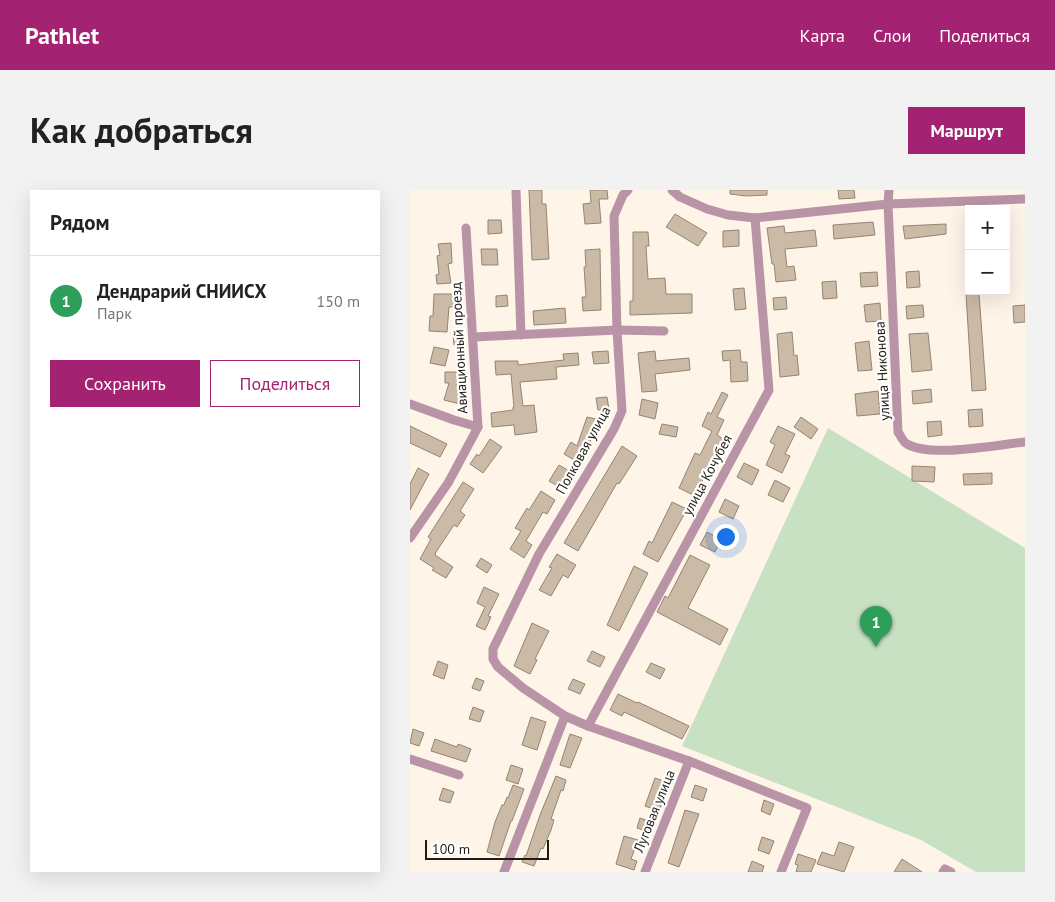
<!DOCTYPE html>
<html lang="ru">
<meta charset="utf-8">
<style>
body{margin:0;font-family:"PT Sans",sans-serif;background:#f2f2f2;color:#222}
.controls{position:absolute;right:15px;top:15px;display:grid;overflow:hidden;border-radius:0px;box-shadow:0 5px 20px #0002}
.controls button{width:45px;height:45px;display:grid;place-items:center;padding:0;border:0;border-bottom:1px solid #e0e0e0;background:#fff;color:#222;font:25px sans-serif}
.scale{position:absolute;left:15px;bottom:12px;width:124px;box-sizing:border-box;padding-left:5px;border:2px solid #221c14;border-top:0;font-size:14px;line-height:18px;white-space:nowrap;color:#221c14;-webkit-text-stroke:4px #fff;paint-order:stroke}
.you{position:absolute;left:315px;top:346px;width:18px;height:18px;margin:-12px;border:4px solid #fff;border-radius:50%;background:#1a73e8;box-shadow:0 0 0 8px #1a73e833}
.badge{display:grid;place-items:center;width:32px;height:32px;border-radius:50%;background:#a32271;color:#fff;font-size:16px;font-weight:700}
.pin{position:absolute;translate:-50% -41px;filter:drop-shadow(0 1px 2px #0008)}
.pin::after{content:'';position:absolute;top:26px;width:18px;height:15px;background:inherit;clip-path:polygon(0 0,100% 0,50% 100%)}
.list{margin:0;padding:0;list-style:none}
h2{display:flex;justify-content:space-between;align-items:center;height:65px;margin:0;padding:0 20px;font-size:21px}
h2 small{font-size:16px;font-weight:400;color:#767676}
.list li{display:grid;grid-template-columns:32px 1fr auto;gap:15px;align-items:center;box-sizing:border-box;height:90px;padding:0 20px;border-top:1px solid #e0e0e0}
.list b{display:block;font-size:19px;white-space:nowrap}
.list p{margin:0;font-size:16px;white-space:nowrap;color:#767676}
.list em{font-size:16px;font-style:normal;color:#767676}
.actions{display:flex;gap:10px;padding:15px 20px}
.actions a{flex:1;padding:11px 0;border:1px solid #a32271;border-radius:0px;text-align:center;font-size:18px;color:#a32271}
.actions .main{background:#a32271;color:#fff}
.map{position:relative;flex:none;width:615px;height:682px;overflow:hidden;border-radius:0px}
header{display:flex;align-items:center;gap:30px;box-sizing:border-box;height:70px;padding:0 25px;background:#a32271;color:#fff}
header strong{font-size:24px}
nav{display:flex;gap:28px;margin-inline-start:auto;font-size:18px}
.intro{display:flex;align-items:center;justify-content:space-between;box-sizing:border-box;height:120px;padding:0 30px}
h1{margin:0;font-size:35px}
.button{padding:12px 22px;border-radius:0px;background:#a32271;color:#fff;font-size:18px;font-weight:700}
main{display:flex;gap:30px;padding:0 30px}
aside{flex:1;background:#fff;border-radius:0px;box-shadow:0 5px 20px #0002}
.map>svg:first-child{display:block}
.green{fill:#c8e1c3}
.building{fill:#cabaa6;stroke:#948572}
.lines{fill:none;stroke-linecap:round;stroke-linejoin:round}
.minor{stroke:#b994a6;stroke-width:9}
.labels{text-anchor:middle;stroke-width:4.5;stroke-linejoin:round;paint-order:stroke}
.street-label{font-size:14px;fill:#221c14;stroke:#fff}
</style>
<header>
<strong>Pathlet</strong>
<nav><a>Карта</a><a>Слои</a><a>Поделиться</a></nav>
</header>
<div class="intro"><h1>Как добраться</h1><a class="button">Маршрут</a></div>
<main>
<aside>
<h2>Рядом<small></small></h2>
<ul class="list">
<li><span class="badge" style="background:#2e9e5b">1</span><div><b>Дендрарий СНИИСХ</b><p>Парк</p></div><em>150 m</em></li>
</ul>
<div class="actions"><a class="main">Сохранить</a><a>Поделиться</a></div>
</aside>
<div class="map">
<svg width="615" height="682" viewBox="0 0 615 682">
<rect width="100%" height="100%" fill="#fef4e8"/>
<!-- green -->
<polygon class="green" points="418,238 615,358 615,682 566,682 511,650 272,556"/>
<!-- building -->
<g class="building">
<polygon points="119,0 132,0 132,14 136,14 139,69 122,70"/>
<polygon points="180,0 197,0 198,9 189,9 191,33 175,34 173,14 181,13"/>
<polygon points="320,0 357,0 357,5 336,6 320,4"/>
<polygon points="428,0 444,0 445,8 429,9"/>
<polygon points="265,24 297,43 288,56 256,37"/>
<polygon points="78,30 91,30 92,43 78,44"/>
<polygon points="463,32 465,45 424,49 423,35"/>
<polygon points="536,34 536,44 495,49 493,36"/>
<polygon points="374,36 375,43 405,40 407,56 375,59 377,77 384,76 386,90 366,92 364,74 362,74 357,38"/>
<polygon points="329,40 329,56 313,57 313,41"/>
<polygon points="223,42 238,42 239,56 236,56 238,89 255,88 256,104 282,104 282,123 220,125 220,111 223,111"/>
<polygon points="41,53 42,73 38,74 41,93 27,94 26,85 29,84 27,66 30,65 28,54"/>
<polygon points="71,59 87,59 88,75 72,75"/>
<polygon points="190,59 191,120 173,121 172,107 176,107 174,77 176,77 175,60"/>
<polygon points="509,81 510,97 497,98 496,82"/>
<polygon points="467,82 468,96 451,97 450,83"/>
<polygon points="426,91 427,108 413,109 412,92"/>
<polygon points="334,98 336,119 325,120 323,99"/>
<polygon points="569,103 576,200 562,201 556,104"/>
<polygon points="24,104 44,104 44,117 39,117 37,142 19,141 20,126 23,126"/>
<polygon points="97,105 98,116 86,117 86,106"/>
<polygon points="376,107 377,119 364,120 363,108"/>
<polygon points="470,113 471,131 456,132 454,115"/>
<polygon points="513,115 514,127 497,129 496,116"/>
<polygon points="615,115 615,132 604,133 603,116"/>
<polygon points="155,118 156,133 124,135 123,121"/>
<polygon points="382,142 384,166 387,165 389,185 370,187 367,144"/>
<polygon points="518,143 522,180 502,182 499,144"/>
<polygon points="54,144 55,154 44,155 43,145"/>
<polygon points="459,151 462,180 448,181 445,153"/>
<polygon points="24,157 39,160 35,176 20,173"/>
<polygon points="330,160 331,172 337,172 338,191 321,192 320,170 313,171 312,161"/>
<polygon points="198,161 199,173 184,174 182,162"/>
<polygon points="245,161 246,171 279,168 280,180 245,184 247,201 232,202 228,163"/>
<polygon points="168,163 169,175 146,177 147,189 110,192 113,216 124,215 127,242 105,245 104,235 82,237 81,223 103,220 103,217 104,217 101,184 86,185 85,171 108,171 108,175 154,170 153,164"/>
<polygon points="35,182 51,182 50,204 53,205 50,214 34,210 39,193 35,193"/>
<polygon points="521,199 522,212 503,214 502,201"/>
<polygon points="468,201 470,224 447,226 445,204"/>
<polygon points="312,202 318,205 307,227 314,230 307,245 315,250 297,289 294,287 285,306 269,298 285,263 290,265 302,241 292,236 298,222 301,224"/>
<polygon points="197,207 199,219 188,220 186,208"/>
<polygon points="232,209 248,213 245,229 229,225"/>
<polygon points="572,219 573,236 559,237 558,220"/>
<polygon points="177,227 190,230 187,242 183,241 180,253 169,273 154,264 161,252 167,256"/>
<polygon points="391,227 408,239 401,249 384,237"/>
<polygon points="531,231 532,245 518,247 517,232"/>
<polygon points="252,234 268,237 266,247 249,244"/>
<polygon points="0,236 37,254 30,267 0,253"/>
<polygon points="368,236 385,244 375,264 380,266 372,283 356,275 365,255 360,252"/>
<polygon points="80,249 92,257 73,283 60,274 67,264 69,266"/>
<polygon points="212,256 227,266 209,294 207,293 168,361 154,353"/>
<polygon points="334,273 349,280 342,295 327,287"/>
<polygon points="149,275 161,282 151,298 139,291"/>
<polygon points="502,276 525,277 524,292 502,291"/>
<polygon points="8,278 19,284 0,320 0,294"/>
<polygon points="582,283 582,294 554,295 553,284"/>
<polygon points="365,290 380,298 373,312 358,305"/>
<polygon points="53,292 64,299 50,321 55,325 47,337 44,335 26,362 25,365 43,377 36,388 22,380 24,378 10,369 21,349 18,347"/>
<polygon points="131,301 145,310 137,324 133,322 116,351 122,355 114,368 100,359 111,341 105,338 117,318 119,320"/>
<polygon points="315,309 329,316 323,329 309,322"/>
<polygon points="262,312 277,319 248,372 233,364 239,351 242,353"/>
<polygon points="297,342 311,349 305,362 290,355"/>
<polygon points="147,364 166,375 158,388 153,385 141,406 129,400 142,378 139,377"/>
<polygon points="280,365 300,375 278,418 318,439 310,455 247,422 255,406 258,408"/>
<polygon points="71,368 82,375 77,383 66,376"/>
<polygon points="224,376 238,383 209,441 197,435"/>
<polygon points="74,397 89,404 78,426 81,427 75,440 66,436 75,417 67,413"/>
<polygon points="122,433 139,441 125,469 127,470 120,484 104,476"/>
<polygon points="182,461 195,467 190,477 177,471"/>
<polygon points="28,471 38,475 34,489 23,485"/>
<polygon points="241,473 255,479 250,489 236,482"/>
<polygon points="66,488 74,491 70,501 62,498"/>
<polygon points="163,489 175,494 170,504 158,499"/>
<polygon points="208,504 227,513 228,512 279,536 272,549 214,522 212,526 200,520"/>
<polygon points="63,517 74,521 70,532 59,529"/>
<polygon points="121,527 136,532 127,560 112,555"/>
<polygon points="3,539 14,543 9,556 0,553"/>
<polygon points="160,544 172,548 160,578 150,575"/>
<polygon points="25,549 47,557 48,554 61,559 56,572 21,561"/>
<polygon points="101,575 113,579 108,594 96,590"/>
<polygon points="146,586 156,590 153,601 151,600 141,629 144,630 141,640 133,659 131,658 124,676 112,672 115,665 116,666 130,625"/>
<polygon points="245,588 260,593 249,621 235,616"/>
<polygon points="103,595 114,599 102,631 101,631 89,666 77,662 85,632 92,615 94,615 97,607 98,608"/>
<polygon points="285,595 297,599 293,611 281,607"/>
<polygon points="33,598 44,602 40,613 29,610"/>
<polygon points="354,610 364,614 360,625 351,621"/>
<polygon points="275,620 289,624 269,677 258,673"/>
<polygon points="230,628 244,633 240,642 227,638"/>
<polygon points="214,646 228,650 221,669 227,671 224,680 206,674"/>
<polygon points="352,647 364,651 359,664 348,660"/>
<polygon points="429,652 444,657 434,682 407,674 412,662 424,666"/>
<polygon points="388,664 406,670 401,682 386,682 388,675 385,674"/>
<polygon points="492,669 512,682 484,682"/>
<polygon points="342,671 354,676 352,682 338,682"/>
</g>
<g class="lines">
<!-- minor -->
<g class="minor">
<polyline points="106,0 111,145"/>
<polyline points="218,0 213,5 204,26 207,140 212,221 204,239 129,364 83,459 83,469 88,477 113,498 155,526 178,536 279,571 397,618 371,682"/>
<polyline points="262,0 270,7 297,19 318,25 345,28 478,14 615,9"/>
<path d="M479 0 478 14 488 242C491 246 493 252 497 254 521 268 586 255 615 252"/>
<polyline points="64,147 207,140 254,141"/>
<polyline points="0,214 44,230 68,237"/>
<polyline points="0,348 38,293 68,237 56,38"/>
<polyline points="178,536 359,200 345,28"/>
<polyline points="0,569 49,585"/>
<polyline points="94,682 155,526"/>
<polyline points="235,682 279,571"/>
<polyline points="533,682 535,679 541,682"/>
</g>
</g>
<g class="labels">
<!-- street labels -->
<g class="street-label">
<text transform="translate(49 158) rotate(-93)" y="5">Авиационный проезд</text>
<text transform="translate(472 181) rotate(-93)" y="5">улица Никонова</text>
<text transform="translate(173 260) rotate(-61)" y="5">Полковая улица</text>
<text transform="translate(297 285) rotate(-62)" y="5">улица Кочубея</text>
<text transform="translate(244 621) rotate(-68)" y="5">Луговая улица</text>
</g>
</g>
</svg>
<div class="controls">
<button>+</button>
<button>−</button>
</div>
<div class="scale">100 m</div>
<div class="you"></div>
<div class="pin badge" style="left:466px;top:457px;background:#2e9e5b">1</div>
</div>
</main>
